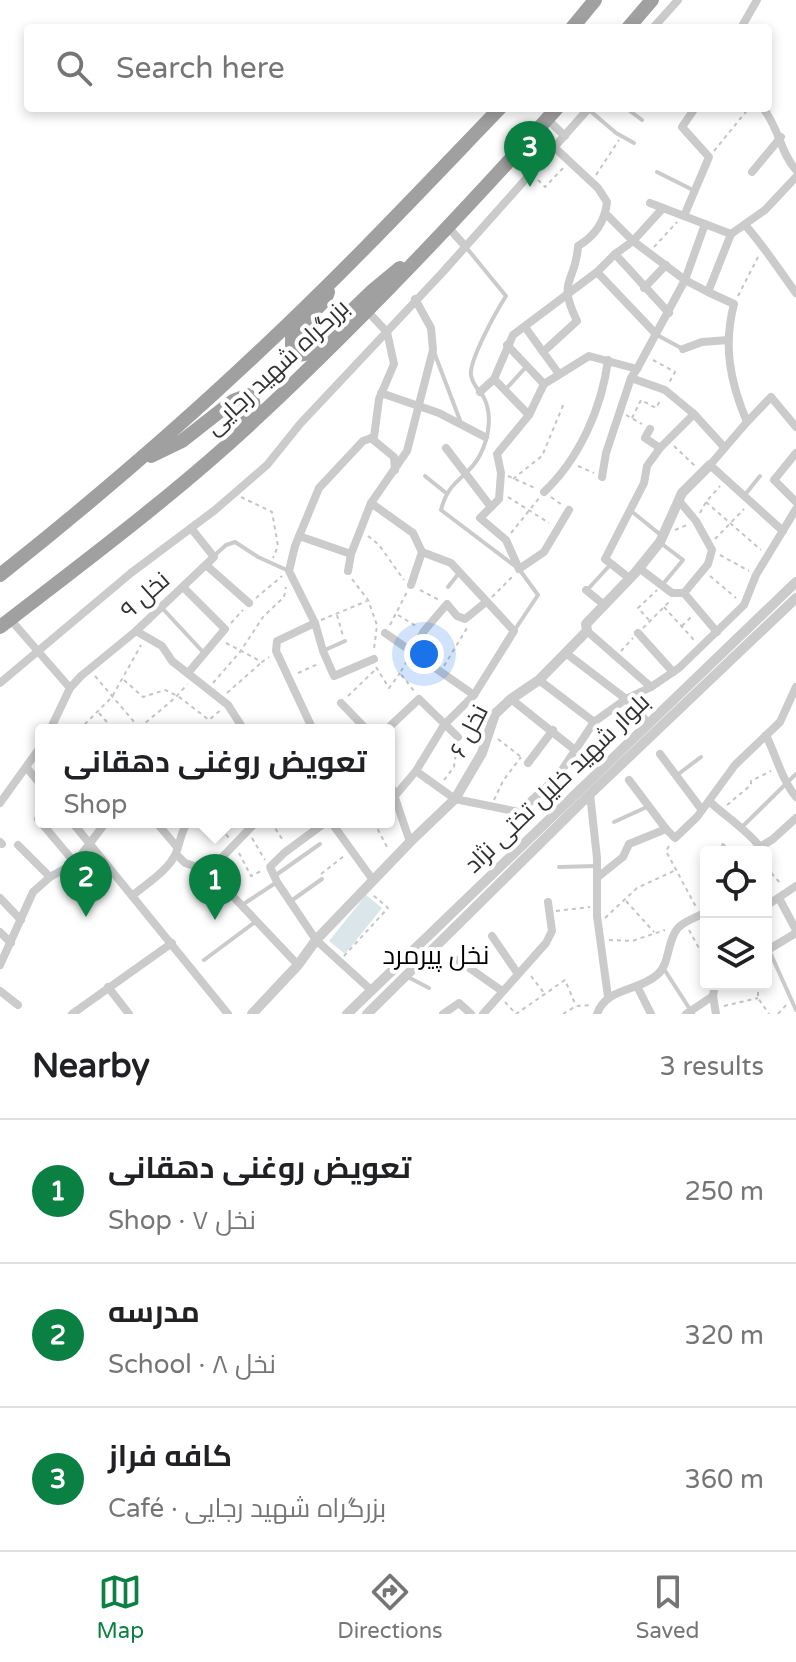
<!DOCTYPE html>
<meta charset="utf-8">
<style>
body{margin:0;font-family:"Varela Round",Cairo,sans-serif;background:#f6f6f6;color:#202124}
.controls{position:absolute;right:24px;bottom:24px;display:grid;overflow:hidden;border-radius:8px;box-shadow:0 4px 12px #0003}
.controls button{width:72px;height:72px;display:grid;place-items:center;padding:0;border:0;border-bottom:2px solid #e0e0e0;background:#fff;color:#202124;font:40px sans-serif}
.you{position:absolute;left:424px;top:654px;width:28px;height:28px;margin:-20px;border:6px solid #fff;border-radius:50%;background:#1a73e8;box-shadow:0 0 0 12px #1a73e833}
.badge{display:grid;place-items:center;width:52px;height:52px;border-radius:50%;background:#0b8043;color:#fff;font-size:26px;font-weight:700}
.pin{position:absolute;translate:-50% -66px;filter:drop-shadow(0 2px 4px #0008)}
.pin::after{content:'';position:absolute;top:42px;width:28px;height:24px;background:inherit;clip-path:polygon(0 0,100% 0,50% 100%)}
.popup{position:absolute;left:35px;top:724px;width:360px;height:104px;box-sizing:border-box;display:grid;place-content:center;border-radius:8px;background:#fff;filter:drop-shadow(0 2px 6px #0005);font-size:26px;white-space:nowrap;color:#757577}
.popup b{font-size:30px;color:#202124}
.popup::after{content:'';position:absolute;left:50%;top:100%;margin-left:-16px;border:16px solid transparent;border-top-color:#fff}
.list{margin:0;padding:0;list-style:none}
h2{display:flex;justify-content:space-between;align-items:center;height:104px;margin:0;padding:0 32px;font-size:34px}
h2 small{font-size:26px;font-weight:400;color:#757577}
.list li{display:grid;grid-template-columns:52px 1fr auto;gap:24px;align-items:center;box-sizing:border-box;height:144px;padding:0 32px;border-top:2px solid #e0e0e0}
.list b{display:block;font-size:30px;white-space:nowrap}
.list p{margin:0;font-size:26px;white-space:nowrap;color:#757577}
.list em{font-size:26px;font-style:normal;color:#757577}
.icon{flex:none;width:44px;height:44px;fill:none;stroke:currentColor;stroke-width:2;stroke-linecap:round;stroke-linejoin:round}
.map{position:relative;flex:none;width:796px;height:1014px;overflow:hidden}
.search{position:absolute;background:#fff;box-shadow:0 4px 12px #0003;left:24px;right:24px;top:24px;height:88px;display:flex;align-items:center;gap:20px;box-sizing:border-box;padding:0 28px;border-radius:8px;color:#757577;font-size:30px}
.sheet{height:536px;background:#fff}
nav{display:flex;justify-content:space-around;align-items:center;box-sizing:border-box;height:112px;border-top:2px solid #e0e0e0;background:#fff;font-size:22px;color:#757577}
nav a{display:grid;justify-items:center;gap:4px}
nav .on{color:#0b8043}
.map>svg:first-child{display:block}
.green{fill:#dbe6eb}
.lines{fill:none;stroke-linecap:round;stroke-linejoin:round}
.path{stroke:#c5c5c5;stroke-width:2;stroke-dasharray:4 4;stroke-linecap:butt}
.service{stroke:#cbcbcb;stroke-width:4}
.minor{stroke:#cbcbcb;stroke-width:8}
.tertiary{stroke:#cbcbcb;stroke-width:10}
.trunk{stroke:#a0a0a0;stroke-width:14}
.labels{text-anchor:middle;stroke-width:8;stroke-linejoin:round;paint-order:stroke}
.street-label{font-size:24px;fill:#313131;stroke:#fff}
.neighbourhood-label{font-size:26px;fill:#000;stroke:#fff}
</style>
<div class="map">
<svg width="796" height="1014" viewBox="0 0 796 1014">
<rect width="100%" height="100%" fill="#fff"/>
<!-- green -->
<polygon class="green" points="366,895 382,908 345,954 329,941"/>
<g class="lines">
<!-- path -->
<g class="path">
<polyline points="714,151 749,108"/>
<polyline points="596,175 619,140"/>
<polyline points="538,180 545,187 565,166"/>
<polyline points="654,247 677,222"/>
<polyline points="738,296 759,255"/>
<polyline points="653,360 675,372 669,383"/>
<polyline points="626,415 642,424"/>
<polyline points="632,418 641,400 656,408 661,399"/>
<polyline points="674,446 695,466"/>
<polyline points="578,466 594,473"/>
<polyline points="508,476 535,488"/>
<polyline points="513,479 542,456 564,403"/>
<polyline points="241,497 272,512 278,546 273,558"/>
<polyline points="508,497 549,523"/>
<polyline points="551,497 562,505"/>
<polyline points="706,502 761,550"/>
<polyline points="700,513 706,502 720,486"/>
<polyline points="675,530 687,525"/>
<polyline points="511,533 540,497"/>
<polyline points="368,536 379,545 404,580"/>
<polyline points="715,539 744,509"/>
<polyline points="720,555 749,571"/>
<polyline points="710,576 736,598"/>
<polyline points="352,579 368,600 377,625 374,649"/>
<polyline points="420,590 439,600"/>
<polyline points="492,597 513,576"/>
<polyline points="256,598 282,576"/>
<polyline points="664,607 694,640"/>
<polyline points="337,615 343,636"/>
<polyline points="398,615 416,626"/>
<polyline points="321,620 367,601"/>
<polyline points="649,620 638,608 657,590"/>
<polyline points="231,623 243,610"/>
<polyline points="390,625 407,592"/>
<polyline points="682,626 692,616"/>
<polyline points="643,628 670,601"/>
<polyline points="226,643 262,662 269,657"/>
<polyline points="621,651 633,638"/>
<polyline points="407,661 400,673 414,691"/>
<polyline points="444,666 467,628"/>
<polyline points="376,667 389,688 400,673"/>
<polyline points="298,673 318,664"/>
<polyline points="95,676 141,730"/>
<polyline points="124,680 143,697 165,690 178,696 209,720 222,709"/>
<polyline points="213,683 240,652 263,617 284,597 286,587"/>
<polyline points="227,693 262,662"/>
<polyline points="348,696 375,670"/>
<polyline points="99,713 114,730"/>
<path d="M140 728C155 713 175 701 187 684"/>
<polyline points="79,730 112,697 141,645"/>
<polyline points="498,739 521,757"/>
<polyline points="444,780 454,767 457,746"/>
<polyline points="494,800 503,781 521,757"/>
<polyline points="727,805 751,785 751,781 771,771"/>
<polyline points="216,822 229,838"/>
<polyline points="271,822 284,842"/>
<polyline points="298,822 302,828"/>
<polyline points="374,822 388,849"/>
<polyline points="252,838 265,860"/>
<polyline points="669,846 666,851 696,907"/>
<polyline points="239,853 251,876 261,871"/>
<polyline points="766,867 781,884"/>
<polyline points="321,874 344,856"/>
<polyline points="626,901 654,932"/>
<polyline points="556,911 590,907"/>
<polyline points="605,918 637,888 676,870"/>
<polyline points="689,930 706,961"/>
<polyline points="609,940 632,941 665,930"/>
<polyline points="344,956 388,908 373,895"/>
<polyline points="531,976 544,993"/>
<polyline points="758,984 758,998 769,1014"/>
<polyline points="505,1002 516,1014 565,980 576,1006"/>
<polyline points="724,1006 758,998"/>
<polyline points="563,1014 576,1006 591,1005"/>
<polyline points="778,1014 787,1004"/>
</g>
<!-- service -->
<g class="service">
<polyline points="626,108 642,120"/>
<polyline points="588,109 616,133 634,143"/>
<polyline points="657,172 693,190"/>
<path d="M465 246 506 296C497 310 469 360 471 375 472 384 478 389 483 396 493 413 489 438 480 455 468 479 449 478 441 510L519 569 538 595 514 631"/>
<polyline points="657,335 683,349"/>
<polyline points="434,352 461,423"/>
<polyline points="505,390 526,367"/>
<polyline points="425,476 446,493"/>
<polyline points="744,496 760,476"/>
<polyline points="630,510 662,536"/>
<polyline points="662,544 683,560 663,584"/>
<polyline points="215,555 226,545 235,542 258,557 289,571"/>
<polyline points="448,587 459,573"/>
<polyline points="588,589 611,564"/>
<polyline points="163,609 203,652"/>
<polyline points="325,650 345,641"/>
<polyline points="677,775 701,757"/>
<polyline points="614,822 649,806"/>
<polyline points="741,828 796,774"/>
<polyline points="723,845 728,852"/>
<polyline points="559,867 597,866"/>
<polyline points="276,875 320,844"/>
<polyline points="291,901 322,879"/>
<polyline points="242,905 277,882"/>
<polyline points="769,950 796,1010"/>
<polyline points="204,960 255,922"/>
<polyline points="664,969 693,1014"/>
<polyline points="406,976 429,988"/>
</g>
<!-- minor -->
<g class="minor">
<polyline points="653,28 678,0"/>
<polyline points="741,28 757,0"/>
<path d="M763 108C779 128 781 154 796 170"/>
<polyline points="547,119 565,136"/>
<path d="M555 148 598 188 607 202C605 221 595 236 578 246 576 284 556 278 577 321L543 352 559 374"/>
<polyline points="752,172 781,137"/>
<polyline points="650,203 731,234"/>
<polyline points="606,214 633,241 685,280 705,224"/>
<polyline points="684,216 709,157 682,127 693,111"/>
<path d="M745 225C764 246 779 270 796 293"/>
<polyline points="448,227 465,246"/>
<polyline points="615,254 669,313"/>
<polyline points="597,272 656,334"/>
<polyline points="644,288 666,265"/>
<path d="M708 292 734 304C723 346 730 382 747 422L710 465 783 531"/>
<polyline points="525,327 543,352"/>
<polyline points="507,345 544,384 529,415 497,454 501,473 499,499 480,518 506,540 519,569 544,552 569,510"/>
<polyline points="683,349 702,342 728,340"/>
<polyline points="631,378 665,390 694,414"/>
<polyline points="494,379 529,415"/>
<polyline points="544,384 589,356 637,369 685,280 708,292 731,234 765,210 796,177"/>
<polyline points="480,392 494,379 513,335 597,272 615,254 633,241 663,208"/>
<polyline points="381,393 439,413 485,437"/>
<polyline points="747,422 771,397 796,427"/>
<polyline points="650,429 645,438 660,448 694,414 724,447"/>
<polyline points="371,438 394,457 395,470"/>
<polyline points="446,448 491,507"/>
<polyline points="796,453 774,480 796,502"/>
<polyline points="602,477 606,453 631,378 637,369"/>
<path d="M544 492C579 459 602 408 608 360"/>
<polyline points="680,502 696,521 712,550 708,564 684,593"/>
<polyline points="371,503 413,533 422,552 411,585"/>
<polyline points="299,536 351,554"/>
<polyline points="206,565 249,603"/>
<polyline points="639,568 672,593 684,593 717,632"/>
<polyline points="348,571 351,554 371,503 407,451 433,350 431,328 415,299"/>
<polyline points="629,578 605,559 644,483 647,466 660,448"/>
<polyline points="184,588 225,629 188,673"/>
<polyline points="586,590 603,604"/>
<polyline points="10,619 70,688"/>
<polyline points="315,623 323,651 334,676 374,659"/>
<polyline points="136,631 162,646 172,661 228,705 244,730"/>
<polyline points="587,631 651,687"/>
<polyline points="385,633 474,695"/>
<polyline points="638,633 673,672"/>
<polyline points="412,653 424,631 447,604 457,616 465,619 486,602"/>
<polyline points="567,654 626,699 649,724"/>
<polyline points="539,680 594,722"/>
<polyline points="0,683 131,573 215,510 267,465 300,424 442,273 589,108"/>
<polyline points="511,699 575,750"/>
<polyline points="341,703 367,730"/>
<polyline points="50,730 70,688 81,676 136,631 214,557 191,528"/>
<polyline points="313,730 276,651 277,641 315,623 289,571 295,546 319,488 363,441 374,437 379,399 394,364 387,332 368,312"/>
<polyline points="386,730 419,699 458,737"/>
<path d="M766 735C776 756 782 780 796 797"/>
<polyline points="660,754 702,810"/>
<polyline points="528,763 553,730"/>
<polyline points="27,768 41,785"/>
<polyline points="416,771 455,799 519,812 558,776 594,722 626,699 651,687 679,668 744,605 756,575 796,509"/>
<polyline points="389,780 410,842"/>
<polyline points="629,780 666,829"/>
<polyline points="590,794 597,858 597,916 608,997"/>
<polyline points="394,797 416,771 444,725 474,695 514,631 451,563 422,552"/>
<path d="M709 801C726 817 746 829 760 847L759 852"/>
<polyline points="0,803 41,746"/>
<polyline points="38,819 75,863"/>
<polyline points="72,822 228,1014"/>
<polyline points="156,822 177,847"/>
<polyline points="326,822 284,853 270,867 277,882 316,940 371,990"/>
<polyline points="331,822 373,880"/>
<polyline points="0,842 2,844"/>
<polyline points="18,845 50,877"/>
<polyline points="760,847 773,839 796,818"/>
<polyline points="176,854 185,863 209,871 256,822"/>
<polyline points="209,871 298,965"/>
<polyline points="598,877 623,857 629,844 666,829 675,838 697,817 735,765 780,722 796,687"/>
<path d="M132 896C146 884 169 870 176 853 181 841 180 833 188 822"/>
<polyline points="0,898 21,920"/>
<polyline points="779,898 796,930"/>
<polyline points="766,906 796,886"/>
<polyline points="0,932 11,943"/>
<polyline points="492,936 518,974"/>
<polyline points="766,951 796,933"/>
<polyline points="458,960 502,991"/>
<polyline points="0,965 33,892 50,877 75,863 106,822"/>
<polyline points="637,986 651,1014"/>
<polyline points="108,987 129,1014"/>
<polyline points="0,991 18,1005"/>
<polyline points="713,996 716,1014"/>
<polyline points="72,1014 172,943"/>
<polyline points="443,1014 459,1003 471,1014"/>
<polyline points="483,1014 546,943 552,931 548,902"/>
<path d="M597 1014C606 987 639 992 658 974 670 963 667 940 678 928 684 921 698 917 706 912"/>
<polyline points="686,1014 713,996 715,984"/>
</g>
<!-- tertiary -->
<g class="tertiary">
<polyline points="252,1014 298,965 316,940 410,842 455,799 482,753 495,714 511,699 539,680 587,631 586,624 635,573 660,542 682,493 710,465"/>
<polyline points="347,1014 796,582"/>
<polyline points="367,1014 590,794 796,598"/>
</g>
<!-- trunk -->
<g class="trunk">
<polyline points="572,28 595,0"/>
<polyline points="628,28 652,0"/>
<path d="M328 292 325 300 292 335V349C297 355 302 356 309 352L371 292 400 268"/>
<polyline points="151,456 182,441 233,401 248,395 253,401 254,409 244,421"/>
<path d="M0 575C92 502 181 426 266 345 347 269 423 188 500 108"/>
<path d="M0 627C88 559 177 493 258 417 363 319 461 215 557 108"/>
</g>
</g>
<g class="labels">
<!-- street labels -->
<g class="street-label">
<text transform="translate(277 367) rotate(-43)" y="8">بزرگراه شهید رجایی</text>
<text transform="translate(145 595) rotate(-42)" y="8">نخل ۹</text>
<text transform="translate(469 731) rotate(-63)" y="8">نخل ۶</text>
<text transform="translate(557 783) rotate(-44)" y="8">بلوار شهید خلیل تختی نژاد</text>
</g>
<!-- neighbourhood labels -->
<g class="neighbourhood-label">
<text x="436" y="964">نخل پیرمرد</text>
</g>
</g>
</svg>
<div class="controls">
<button><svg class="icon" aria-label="locate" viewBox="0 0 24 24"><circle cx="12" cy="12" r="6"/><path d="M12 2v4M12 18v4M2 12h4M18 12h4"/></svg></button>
<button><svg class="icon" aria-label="layers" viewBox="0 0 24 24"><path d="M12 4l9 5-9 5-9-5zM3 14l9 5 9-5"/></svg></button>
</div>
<div class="you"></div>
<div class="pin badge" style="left:215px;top:920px">1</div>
<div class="popup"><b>تعویض روغنی دهقانی</b>Shop</div>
<div class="pin badge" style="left:86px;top:917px">2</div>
<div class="pin badge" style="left:530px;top:187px">3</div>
<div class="search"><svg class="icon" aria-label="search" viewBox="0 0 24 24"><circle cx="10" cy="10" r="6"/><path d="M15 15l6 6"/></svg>Search here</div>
</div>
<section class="sheet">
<h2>Nearby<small>3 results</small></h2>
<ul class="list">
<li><span class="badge">1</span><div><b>تعویض روغنی دهقانی</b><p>Shop · نخل ۷</p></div><em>250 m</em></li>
<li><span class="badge">2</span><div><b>مدرسه</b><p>School · نخل ۸</p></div><em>320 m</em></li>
<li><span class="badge">3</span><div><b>کافه فراز</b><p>Café · بزرگراه شهید رجایی</p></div><em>360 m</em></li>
</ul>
</section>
<nav>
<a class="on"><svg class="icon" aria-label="map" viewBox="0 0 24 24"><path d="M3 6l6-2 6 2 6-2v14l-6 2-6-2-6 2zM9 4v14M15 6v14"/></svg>Map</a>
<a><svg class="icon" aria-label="directions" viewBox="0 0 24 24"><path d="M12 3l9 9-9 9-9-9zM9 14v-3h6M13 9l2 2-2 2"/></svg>Directions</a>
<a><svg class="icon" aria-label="saved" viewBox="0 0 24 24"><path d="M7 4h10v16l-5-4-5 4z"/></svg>Saved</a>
</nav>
